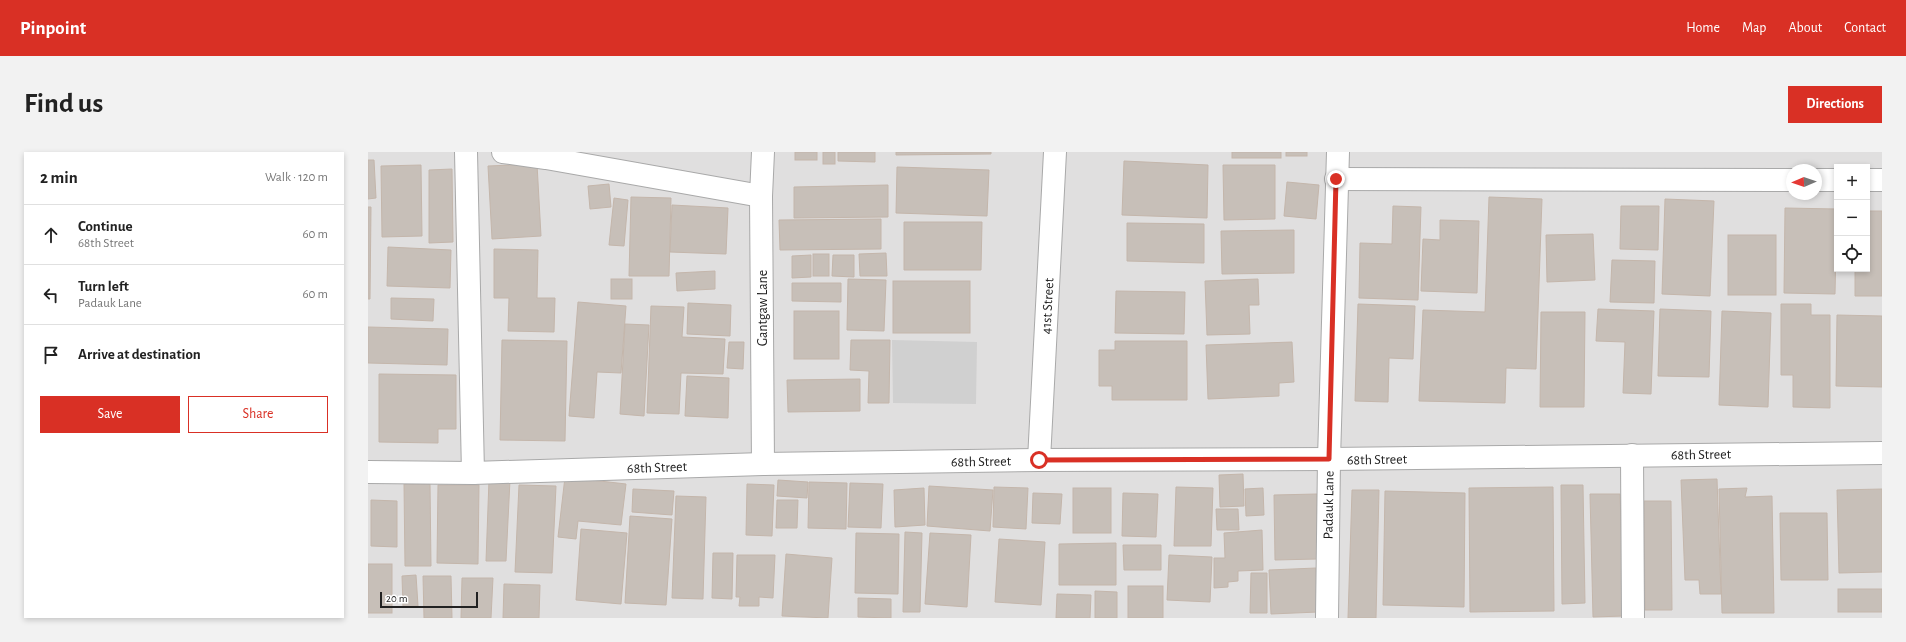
<!DOCTYPE html>
<meta charset="utf-8">
<style>
body{margin:0;font-family:"Alegreya Sans",sans-serif;background:#f2f2f2;color:#222}
.controls{position:absolute;right:12px;top:12px;display:grid;overflow:hidden;border-radius:0px;box-shadow:0 2px 6px #0003}
.controls button{width:36px;height:36px;display:grid;place-items:center;padding:0;border:0;border-bottom:1px solid #e0e0e0;background:#fff;color:#222;font:20px sans-serif}
.compass{position:absolute;left:1418px;top:12px;width:36px;height:36px;border-radius:50%;background:#fff;box-shadow:0 2px 6px #0003;rotate:268deg}
.scale{position:absolute;left:12px;bottom:10px;width:98px;box-sizing:border-box;padding-left:4px;border:2px solid #222;border-top:0;font-size:11px;line-height:14px;white-space:nowrap;color:#222;-webkit-text-stroke:3px #fff;paint-order:stroke}
.stop{position:absolute;width:12px;height:12px;margin:-9px;border:3px solid #d93025;border-radius:50%;background:#fff}
.stop.end{background:#d93025;border-color:#fff;box-shadow:0 1px 4px #0008}
.list{margin:0;padding:0;list-style:none}
h2{display:flex;justify-content:space-between;align-items:center;height:52px;margin:0;padding:0 16px;font-size:17px}
h2 small{font-size:13px;font-weight:400;color:#767676}
.list li{display:grid;grid-template-columns:26px 1fr auto;gap:12px;align-items:center;box-sizing:border-box;height:60px;padding:0 16px;border-top:1px solid #e0e0e0}
.list b{display:block;font-size:15px;white-space:nowrap}
.list p{margin:0;font-size:13px;white-space:nowrap;color:#767676}
.list em{font-size:13px;font-style:normal;color:#767676}
.actions{display:flex;gap:8px;padding:12px 16px}
.actions a{flex:1;padding:9px 0;border:1px solid #d93025;border-radius:0px;text-align:center;font-size:14px;color:#d93025}
.actions .main{background:#d93025;color:#fff}
.icon{flex:none;width:22px;height:22px;fill:none;stroke:currentColor;stroke-width:2;stroke-linecap:round;stroke-linejoin:round}
.map{position:relative;flex:none;width:1514px;height:466px;overflow:hidden;border-radius:0px}
header{display:flex;align-items:center;gap:24px;box-sizing:border-box;height:56px;padding:0 20px;background:#d93025;color:#fff}
header strong{font-size:19px}
nav{display:flex;gap:22px;margin-inline-start:auto;font-size:14px}
.intro{display:flex;align-items:center;justify-content:space-between;box-sizing:border-box;height:96px;padding:0 24px}
h1{margin:0;font-size:28px}
.button{padding:10px 18px;border-radius:0px;background:#d93025;color:#fff;font-size:14px;font-weight:700}
main{display:flex;gap:24px;padding:0 24px}
aside{flex:1;background:#fff;border-radius:0px;box-shadow:0 2px 6px #0003}
.map>svg:first-child{display:block}
.residential{fill:#e0dfdf;fill-rule:evenodd}
.religious{fill:#d0d0d0}
.building{fill:#c7bfb8;stroke:#c4b6ab}
.lines{fill:none;stroke-linecap:round;stroke-linejoin:round}
.minor-casing{stroke:#a9a9a9;stroke-width:24}
.minor{stroke:#fff;stroke-width:22}
.route{stroke:#d93025;stroke-width:5}
.labels{text-anchor:middle;stroke-width:3;stroke-linejoin:round;paint-order:stroke}
.street-label{font-size:14px;fill:#222;stroke:#fff}
</style>
<header>
<strong>Pinpoint</strong>
<nav><a>Home</a><a>Map</a><a>About</a><a>Contact</a></nav>
</header>
<div class="intro"><h1>Find us</h1><a class="button">Directions</a></div>
<main>
<aside>
<h2>2 min<small>Walk · 120 m</small></h2>
<ul class="list">
<li><svg class="icon" aria-label="ahead" viewBox="0 0 24 24"><path d="M12 20V5M6 11l6-6 6 6"/></svg><div><b>Continue</b><p>68th Street</p></div><em>60 m</em></li>
<li><svg class="icon" aria-label="left" viewBox="0 0 24 24"><path d="M17 20v-9H6M10 6l-5 5 5 5"/></svg><div><b>Turn left</b><p>Padauk Lane</p></div><em>60 m</em></li>
<li><svg class="icon" aria-label="arrive" viewBox="0 0 24 24"><path d="M6 21V4h12l-3 4 3 4H6"/></svg><div><b>Arrive at destination</b></div></li>
</ul>
<div class="actions"><a class="main">Save</a><a>Share</a></div>
</aside>
<div class="map">
<svg width="1514" height="466" viewBox="0 0 1514 466">
<rect width="100%" height="100%" fill="#f2efe9"/>
<!-- residential -->
<path class="residential" d="M0 0H1514V466H0ZM1469 15H1499V117H1469ZM1424 18H1448V42H1424Z"/>
<!-- religious -->
<polygon class="religious" points="524,188 609,190 608,252 525,251"/>
<!-- building -->
<g class="building">
<rect x="427" y="0" width="22" height="8"/>
<rect x="455" y="0" width="12" height="12"/>
<polygon points="470,0 507,0 507,10 470,9"/>
<polygon points="528,0 623,0 623,2 528,3"/>
<rect x="864" y="0" width="49" height="6"/>
<rect x="918" y="0" width="21" height="4"/>
<polygon points="0,8 6,8 8,46 0,47"/>
<polygon points="756,9 840,13 839,66 754,63"/>
<polygon points="169,12 173,84 124,87 120,14"/>
<polygon points="53,13 54,84 14,85 13,14"/>
<polygon points="855,13 907,13 907,67 856,68"/>
<polygon points="529,15 621,18 619,64 528,61"/>
<polygon points="84,17 85,90 61,91 61,18"/>
<polygon points="919,30 951,33 948,67 916,64"/>
<polygon points="241,32 243,55 222,57 220,34"/>
<polygon points="520,33 520,65 426,66 426,35"/>
<polygon points="263,45 303,46 301,124 261,124"/>
<polygon points="1121,45 1174,47 1168,217 1138,216 1137,251 1051,249 1055,158 1117,160"/>
<polygon points="246,46 260,48 256,94 241,93"/>
<polygon points="1297,47 1346,49 1342,144 1294,142"/>
<polygon points="304,53 360,56 358,102 302,100"/>
<polygon points="1025,54 1053,55 1050,148 991,146 992,91 1024,92"/>
<polygon points="1253,54 1291,54 1290,98 1252,97"/>
<polygon points="0,55 3,55 2,147 0,147"/>
<polygon points="1417,56 1469,57 1467,142 1416,141"/>
<polygon points="1499,59 1514,59 1514,144 1487,144 1487,117 1499,117"/>
<polygon points="513,67 513,97 412,98 411,68"/>
<polygon points="1072,68 1111,69 1109,141 1053,139 1055,87 1072,88"/>
<polygon points="536,70 614,70 613,118 536,118"/>
<polygon points="759,71 836,72 836,111 759,109"/>
<polygon points="926,78 926,121 854,122 853,79"/>
<polygon points="1225,82 1227,128 1179,130 1178,83"/>
<rect x="1360" y="83" width="48" height="60"/>
<polygon points="20,95 83,98 82,136 19,134"/>
<polygon points="126,97 170,98 169,146 187,146 186,180 140,179 141,146 126,146"/>
<polygon points="518,101 519,124 492,124 491,102"/>
<rect x="445" y="102" width="16" height="22"/>
<polygon points="443,103 443,125 424,126 424,104"/>
<polygon points="465,103 486,103 486,125 464,124"/>
<polygon points="1244,108 1287,109 1286,151 1242,150"/>
<polygon points="347,119 347,137 309,139 308,121"/>
<rect x="243" y="127" width="21" height="20"/>
<polygon points="480,127 518,128 516,179 479,178"/>
<polygon points="890,127 891,153 881,153 882,182 839,183 837,129"/>
<rect x="525" y="129" width="77" height="52"/>
<polygon points="424,131 473,131 473,150 424,149"/>
<polygon points="748,139 817,140 816,182 747,181"/>
<polygon points="23,146 66,147 65,169 23,167"/>
<polygon points="210,150 258,154 253,221 229,220 226,266 201,264"/>
<polygon points="320,151 363,153 362,184 319,182"/>
<polygon points="990,152 1047,154 1045,207 1021,206 1020,250 987,249"/>
<polygon points="1413,152 1443,152 1443,163 1462,163 1462,256 1425,255 1425,223 1413,223"/>
<polygon points="283,154 316,155 314,185 357,187 355,222 313,221 311,262 279,261"/>
<polygon points="1230,157 1286,159 1283,242 1255,241 1257,190 1228,189"/>
<polygon points="1292,157 1343,159 1341,225 1290,224"/>
<rect x="426" y="159" width="45" height="48"/>
<polygon points="1354,159 1403,161 1400,255 1351,253"/>
<polygon points="1173,160 1217,160 1216,255 1172,255"/>
<polygon points="1469,163 1514,164 1514,235 1468,234"/>
<polygon points="257,172 281,173 276,264 252,262"/>
<polygon points="0,175 80,177 79,213 0,211"/>
<polygon points="134,188 199,189 197,289 132,288"/>
<polygon points="483,188 522,188 521,251 500,251 501,219 482,218"/>
<polygon points="747,189 819,189 819,248 744,248 744,234 731,234 731,198 747,198"/>
<polygon points="361,190 376,190 375,217 359,216"/>
<polygon points="924,190 926,230 911,231 911,244 840,247 838,193"/>
<polygon points="11,222 88,223 88,277 70,277 70,291 11,290"/>
<polygon points="319,224 361,226 360,266 317,264"/>
<polygon points="492,227 492,259 420,260 419,228"/>
<polygon points="875,322 876,354 852,355 851,323"/>
<polygon points="197,325 258,332 253,373 210,369 208,387 190,385"/>
<polygon points="1349,327 1353,442 1332,442 1331,428 1317,428 1313,328"/>
<polygon points="121,328 142,328 138,409 118,409"/>
<polygon points="410,328 440,330 439,346 409,344"/>
<polygon points="441,330 479,331 478,377 440,376"/>
<polygon points="482,331 515,332 513,376 480,375"/>
<polygon points="36,332 62,332 63,414 37,414"/>
<polygon points="379,332 406,333 404,384 378,383"/>
<polygon points="70,333 111,333 110,412 69,411"/>
<polygon points="151,333 188,334 184,421 147,420"/>
<polygon points="1193,333 1215,333 1217,451 1194,452"/>
<polygon points="561,334 625,338 622,379 559,374"/>
<polygon points="626,335 660,336 658,377 625,375"/>
<polygon points="808,335 845,336 843,394 806,394"/>
<polygon points="1185,335 1186,459 1102,460 1101,336"/>
<polygon points="556,336 557,373 527,375 526,338"/>
<rect x="705" y="336" width="38" height="45"/>
<polygon points="895,336 896,363 878,364 877,337"/>
<polygon points="1379,336 1377,345 1404,344 1406,461 1354,461 1351,337"/>
<polygon points="265,337 306,339 304,363 264,360"/>
<polygon points="1514,337 1514,420 1471,421 1469,338"/>
<polygon points="984,338 1011,338 1008,466 980,466"/>
<polygon points="1017,339 1097,341 1096,455 1015,453"/>
<polygon points="665,341 694,342 692,372 664,371"/>
<polygon points="755,341 790,342 788,385 754,384"/>
<polygon points="949,342 949,407 907,408 906,343"/>
<polygon points="1222,342 1252,342 1256,464 1225,465"/>
<polygon points="308,344 338,345 335,447 304,446"/>
<polygon points="3,348 29,349 29,395 3,394"/>
<polygon points="409,348 430,348 429,376 408,376"/>
<polygon points="1276,349 1303,349 1304,458 1277,458"/>
<polygon points="848,357 870,357 871,378 849,378"/>
<polygon points="1412,361 1459,361 1460,428 1413,428"/>
<polygon points="262,364 304,367 298,453 257,451"/>
<polygon points="213,377 259,381 253,452 208,448"/>
<polygon points="894,378 895,418 870,419 870,429 860,430 860,435 846,436 846,406 857,406 856,381"/>
<polygon points="537,380 554,381 552,460 535,460"/>
<polygon points="488,381 531,382 530,442 487,441"/>
<polygon points="562,381 603,383 599,455 557,452"/>
<polygon points="631,387 677,390 673,453 627,450"/>
<polygon points="748,391 748,433 691,433 691,392"/>
<polygon points="755,393 793,393 793,418 756,418"/>
<polygon points="345,401 365,401 364,447 344,446"/>
<polygon points="418,402 464,406 460,466 414,464"/>
<polygon points="369,403 407,403 405,446 391,445 391,454 371,454 372,445 368,445"/>
<polygon points="801,403 844,405 842,450 799,448"/>
<rect x="0" y="412" width="24" height="49"/>
<polygon points="948,416 950,460 903,462 901,418"/>
<polygon points="883,421 899,421 899,461 882,461"/>
<polygon points="48,423 50,454 35,455 34,424"/>
<polygon points="55,424 83,424 84,466 56,466"/>
<polygon points="94,426 125,426 123,466 93,466"/>
<polygon points="136,432 172,433 171,466 135,466"/>
<rect x="760" y="434" width="35" height="32"/>
<rect x="1470" y="437" width="44" height="23"/>
<polygon points="727,439 749,440 749,466 727,466"/>
<polygon points="689,442 723,443 722,466 688,466"/>
<polygon points="490,446 523,447 523,466 490,465"/>
</g>
<g class="lines">
<!-- minor casing -->
<g class="minor-casing">
<g id="minor">
<polyline points="98,0 105,321"/>
<polyline points="135,0 178,6 393,44"/>
<polyline points="968,27 1424,28"/>
<polyline points="1448,28 1469,28"/>
<polyline points="1499,28 1514,28"/>
<polyline points="1264,303 1265,466"/>
<polyline points="671,308 687,0"/>
<polyline points="395,312 393,44 395,0"/>
<polyline points="0,320 105,321 395,312 671,308 961,307 1514,301"/>
<polyline points="959,466 961,307 970,0"/>
</g>
</g>
<!-- minor -->
<use href="#minor" class="minor"/>
</g>
<g class="lines">
<!-- route -->
<polyline class="route" points="671,308 961,307 968,27"/>
</g>
<g class="labels">
<!-- street labels -->
<g class="street-label">
<text transform="translate(679 154) rotate(-87)" y="5">41st Street</text>
<text transform="translate(394 156) rotate(-90)" y="5">Gantgaw Lane</text>
<text transform="translate(1333 302) rotate(-1)" y="5">68th Street</text>
<text transform="translate(1009 307) rotate(-1)" y="5">68th Street</text>
<text transform="translate(613 309) rotate(-1)" y="5">68th Street</text>
<text transform="translate(289 315) rotate(-2)" y="5">68th Street</text>
<text transform="translate(960 353) rotate(-89)" y="5">Padauk Lane</text>
</g>
</g>
</svg>
<div class="controls">
<button>+</button>
<button>−</button>
<button><svg class="icon" aria-label="locate" viewBox="0 0 24 24"><circle cx="12" cy="12" r="6"/><path d="M12 2v4M12 18v4M2 12h4M18 12h4"/></svg></button>
</div>
<svg class="compass" viewBox="-18 -18 36 36"><path d="M0-13l5 13h-10z" fill="#e53935"/><path d="M0 13l5-13h-10z" fill="#767676"/></svg>
<div class="scale">20 m</div>
<div class="stop" style="left:671px;top:308px"></div>
<div class="stop end" style="left:968px;top:27px"></div>
</div>
</main>
